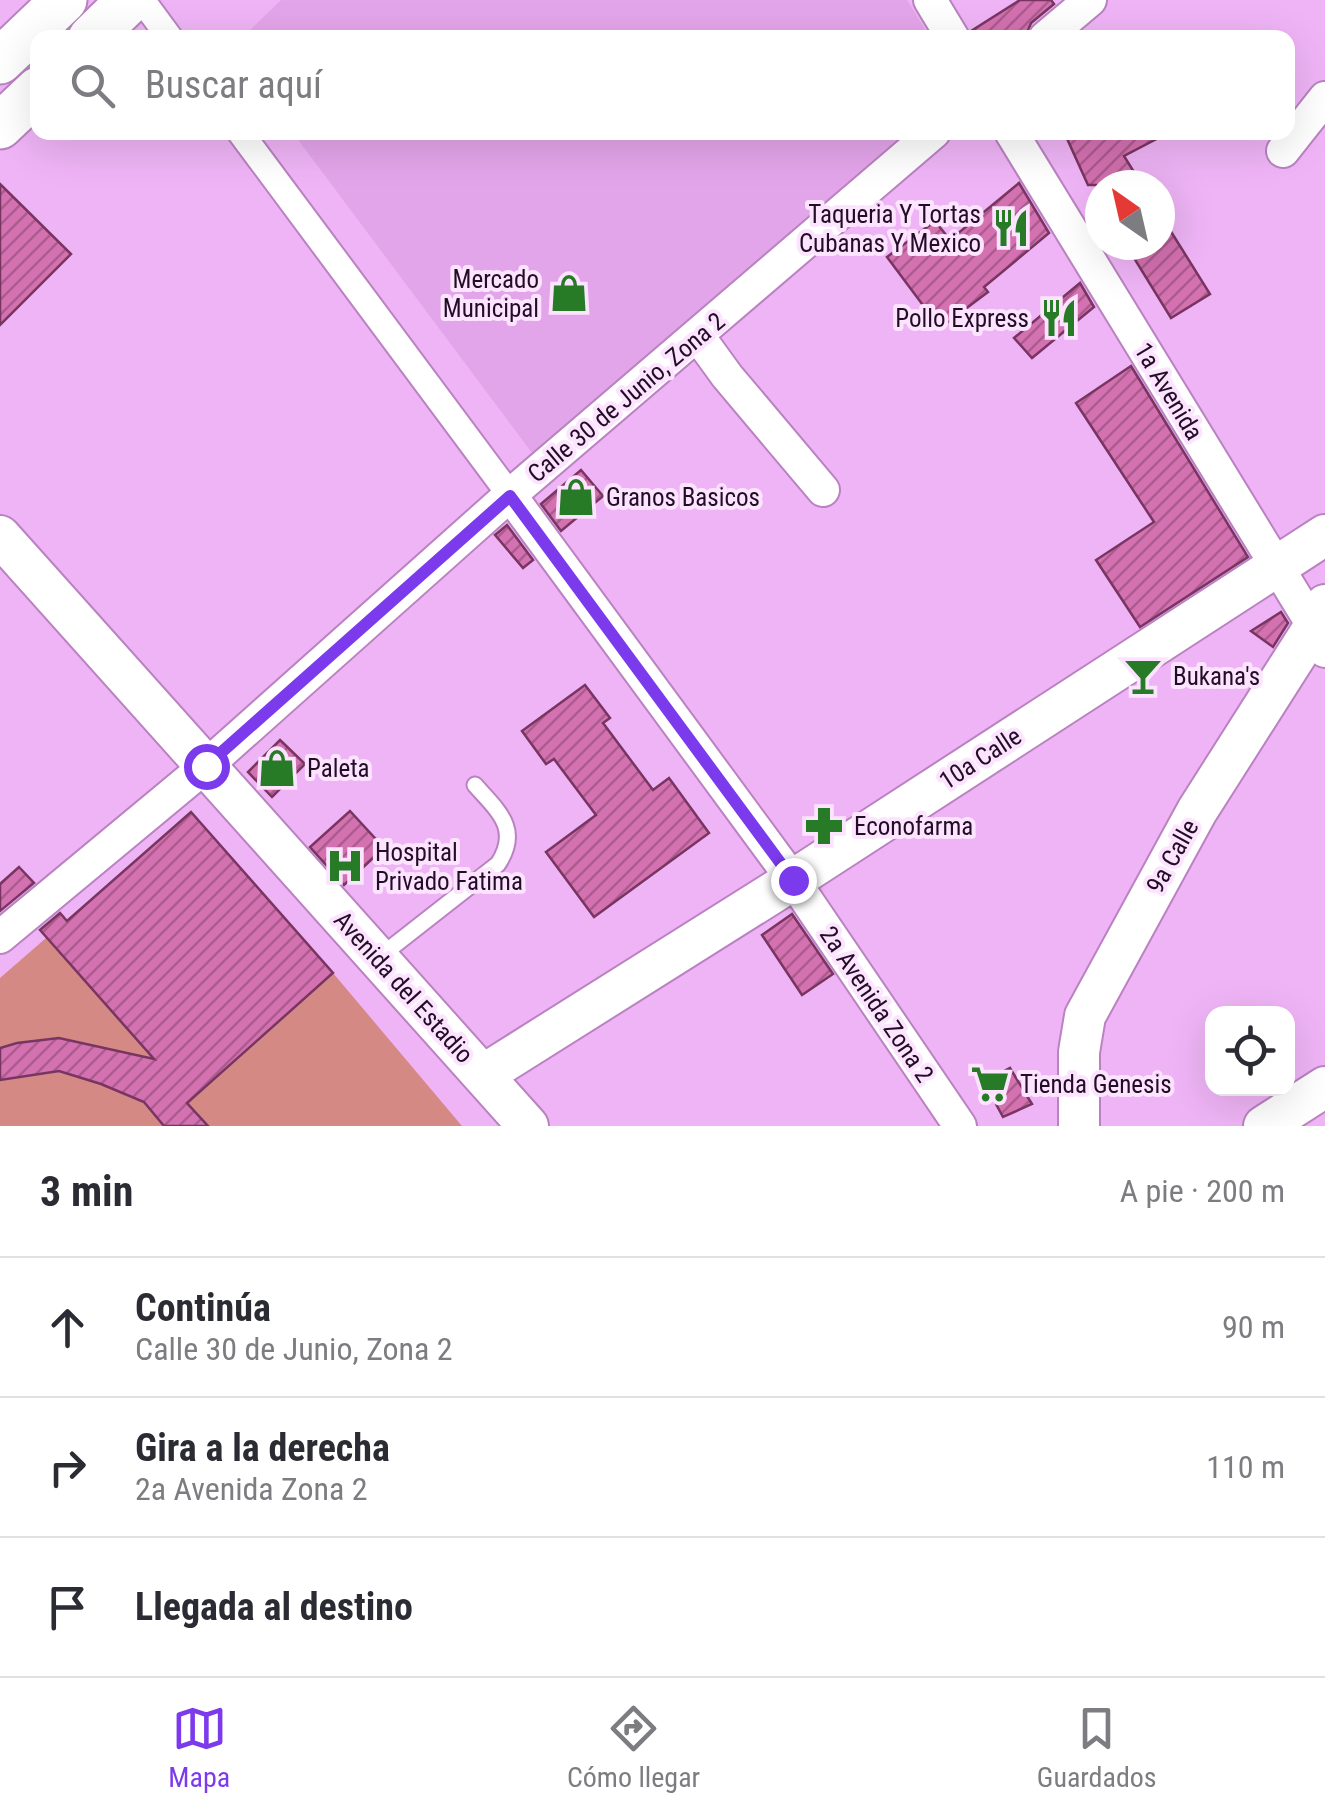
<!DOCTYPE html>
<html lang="es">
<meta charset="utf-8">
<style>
body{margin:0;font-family:"Roboto Condensed",sans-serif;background:#f7f7f7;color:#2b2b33}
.controls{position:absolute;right:30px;bottom:30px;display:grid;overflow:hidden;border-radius:20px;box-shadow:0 10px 40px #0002}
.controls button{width:90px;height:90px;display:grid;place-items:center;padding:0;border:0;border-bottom:2px solid #e1e1e2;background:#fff;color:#2b2b33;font:50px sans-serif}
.compass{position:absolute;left:1085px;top:170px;width:90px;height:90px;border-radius:50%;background:#fff;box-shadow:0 10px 40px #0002;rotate:326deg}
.stop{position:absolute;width:30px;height:30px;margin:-22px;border:8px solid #7c3aed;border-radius:50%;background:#fff}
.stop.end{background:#7c3aed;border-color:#fff;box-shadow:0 2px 10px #0008}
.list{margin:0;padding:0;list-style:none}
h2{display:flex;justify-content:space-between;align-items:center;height:130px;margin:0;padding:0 40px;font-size:42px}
h2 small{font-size:32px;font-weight:400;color:#7c7c81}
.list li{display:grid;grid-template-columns:65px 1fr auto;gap:30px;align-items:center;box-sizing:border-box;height:140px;padding:0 40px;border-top:2px solid #e1e1e2}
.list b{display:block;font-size:38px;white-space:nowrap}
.list p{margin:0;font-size:32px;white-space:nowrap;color:#7c7c81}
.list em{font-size:32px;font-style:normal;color:#7c7c81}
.icon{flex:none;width:55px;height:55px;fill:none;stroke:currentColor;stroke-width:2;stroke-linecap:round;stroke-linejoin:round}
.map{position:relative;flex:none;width:1325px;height:1126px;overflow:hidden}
.search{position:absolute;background:#fff;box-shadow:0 10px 40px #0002;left:30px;right:30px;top:30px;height:110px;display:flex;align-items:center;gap:25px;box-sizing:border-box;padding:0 35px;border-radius:20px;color:#7c7c81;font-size:38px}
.sheet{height:550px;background:#fff}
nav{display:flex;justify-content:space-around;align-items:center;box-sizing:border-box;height:140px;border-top:2px solid #e1e1e2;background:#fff;font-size:28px;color:#7c7c81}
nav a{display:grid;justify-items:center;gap:5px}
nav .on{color:#7c3aed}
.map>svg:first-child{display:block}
.built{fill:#e3a5ea}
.park{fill:#d58985}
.building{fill:url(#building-hatch);stroke:#793561;stroke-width:2.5}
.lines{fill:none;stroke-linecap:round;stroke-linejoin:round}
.service-casing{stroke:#ba82c1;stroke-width:19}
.pedestrian-casing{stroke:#ba82c1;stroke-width:29}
.minor-casing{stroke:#ba82c1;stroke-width:36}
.tertiary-casing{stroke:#ba82c1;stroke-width:44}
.secondary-casing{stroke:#ba82c1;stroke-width:49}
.service{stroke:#fff;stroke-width:15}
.pedestrian{stroke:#fff;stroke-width:25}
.minor{stroke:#fff;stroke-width:32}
.tertiary{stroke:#fff;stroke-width:40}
.secondary{stroke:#fff;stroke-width:45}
.route{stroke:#7c3aed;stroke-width:12}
.labels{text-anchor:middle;stroke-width:8;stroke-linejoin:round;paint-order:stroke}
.poi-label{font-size:25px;fill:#230d26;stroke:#fce4ff;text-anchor:start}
.street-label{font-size:25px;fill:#230d26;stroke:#fce4ff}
</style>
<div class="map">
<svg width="1325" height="1126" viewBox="0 0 1325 1126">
<defs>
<pattern id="building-hatch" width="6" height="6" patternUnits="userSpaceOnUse" patternTransform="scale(2.5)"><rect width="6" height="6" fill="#d471b0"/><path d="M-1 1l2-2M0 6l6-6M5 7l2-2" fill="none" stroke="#ac5b8f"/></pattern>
</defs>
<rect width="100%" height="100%" fill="#efb4f6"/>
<!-- built -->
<g class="built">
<polygon points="281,0 907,0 930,37 243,37"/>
<polygon points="293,133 918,133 532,453"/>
</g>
<!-- park -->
<polygon class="park" points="191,812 333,973 462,1126 0,1126 0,978"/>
<!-- building -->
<g class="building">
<polygon points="1020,0 1051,0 1054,4 1031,23 1025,38 973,38 971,31"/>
<polygon points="1064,132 1170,132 1124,156 1142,185 1088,185"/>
<polygon points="1019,183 1049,233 984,287 988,292 940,328 887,257 935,221 950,240"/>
<polygon points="0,184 71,254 0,325"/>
<polygon points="1160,214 1210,294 1171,318 1126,245 1160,245"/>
<polygon points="1080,283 1094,307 1032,358 1014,338"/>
<polygon points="1131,366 1248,557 1140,627 1096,560 1154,522 1076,403"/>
<polygon points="581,470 603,496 561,531 541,504"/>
<polygon points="507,525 533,560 523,568 495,535"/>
<polygon points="1281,612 1288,623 1273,647 1251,631"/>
<polygon points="585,685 610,718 603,723 653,790 669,778 709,833 594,917 546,852 596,815 554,759 546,764 522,731"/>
<polygon points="280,740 305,764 272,797 248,772"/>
<polygon points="350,811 384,848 344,885 310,847"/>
<polygon points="191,812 333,973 187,1103 208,1126 164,1126 144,1102 101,1084 59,1071 0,1080 0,1048 17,1043 59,1038 154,1059 40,930 60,913 67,921"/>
<polygon points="19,867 34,883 0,911 0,884"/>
<polygon points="792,914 833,974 802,995 762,935"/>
<polygon points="1010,1068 1032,1104 1003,1117 984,1082"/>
</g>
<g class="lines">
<!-- service casing -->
<g class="service-casing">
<path id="service" d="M378 958 498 864C521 829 498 811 475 785"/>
</g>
<!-- pedestrian casing -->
<g class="pedestrian-casing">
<g id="pedestrian">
<polyline points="142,0 170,38"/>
<polyline points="240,132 510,495"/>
</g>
</g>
<!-- minor casing -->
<g class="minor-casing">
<g id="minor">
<polyline points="930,0 953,38"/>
<polyline points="1045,38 1090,0"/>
<polyline points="1011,132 1314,627 1325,651"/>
<polyline points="1283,151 1325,98"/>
<polyline points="698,336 727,376 823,490"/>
<polyline points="510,495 793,880 960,1126"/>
<polyline points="0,937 206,766 510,495 934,132"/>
</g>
</g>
<!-- tertiary casing -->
<g class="tertiary-casing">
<g id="tertiary">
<polyline points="0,536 528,1126"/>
<polyline points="483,1075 793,880 1325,535"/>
<polyline points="1079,1126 1079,1052 1085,1016 1197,811 1314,627 1325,605"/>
<polyline points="1264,1126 1325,1087"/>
</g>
</g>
<!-- secondary casing -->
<g class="secondary-casing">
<g id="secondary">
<polyline points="91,38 130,0"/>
<polyline points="0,61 64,0"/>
<polyline points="0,126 38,90"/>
</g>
</g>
<!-- service -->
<use href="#service" class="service"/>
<!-- pedestrian -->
<use href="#pedestrian" class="pedestrian"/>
<!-- minor -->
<use href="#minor" class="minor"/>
<!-- tertiary -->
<use href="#tertiary" class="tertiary"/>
<!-- secondary -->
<use href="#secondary" class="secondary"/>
</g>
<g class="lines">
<!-- route -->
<polyline class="route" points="206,766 510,496 793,880"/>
</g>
<!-- icons -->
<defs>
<g id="restaurant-bare" transform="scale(3)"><path d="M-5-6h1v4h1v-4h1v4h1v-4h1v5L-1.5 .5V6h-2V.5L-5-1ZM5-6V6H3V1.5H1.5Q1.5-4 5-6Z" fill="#277b26" stroke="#fce4ff" stroke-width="2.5" paint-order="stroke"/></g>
<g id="shop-bare" transform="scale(3)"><path d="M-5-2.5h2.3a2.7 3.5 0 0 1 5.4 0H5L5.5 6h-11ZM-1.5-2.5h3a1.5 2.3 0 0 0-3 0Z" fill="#277b26" stroke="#fce4ff" stroke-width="2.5" paint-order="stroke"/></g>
<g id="bar-bare" transform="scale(3)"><path d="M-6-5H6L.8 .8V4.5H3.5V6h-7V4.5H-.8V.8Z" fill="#277b26" stroke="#fce4ff" stroke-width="2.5" paint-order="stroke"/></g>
<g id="pharmacy-bare" transform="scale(3)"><path d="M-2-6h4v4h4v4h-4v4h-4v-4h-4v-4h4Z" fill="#277b26" stroke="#fce4ff" stroke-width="2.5" paint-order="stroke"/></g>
<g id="hospital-bare" transform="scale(3)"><path d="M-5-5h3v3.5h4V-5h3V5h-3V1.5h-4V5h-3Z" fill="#277b26" stroke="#fce4ff" stroke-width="2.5" paint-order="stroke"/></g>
<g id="supermarket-bare" transform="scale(3)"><path d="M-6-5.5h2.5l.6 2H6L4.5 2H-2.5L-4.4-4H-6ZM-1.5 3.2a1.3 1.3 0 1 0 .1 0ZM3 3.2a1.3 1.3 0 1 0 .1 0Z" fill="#277b26" stroke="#fce4ff" stroke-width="2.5" paint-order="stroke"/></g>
</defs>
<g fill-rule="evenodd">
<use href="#restaurant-bare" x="1011" y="228"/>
<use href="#shop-bare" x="569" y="293"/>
<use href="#restaurant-bare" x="1059" y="318"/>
<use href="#shop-bare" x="576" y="497"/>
<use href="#bar-bare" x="1143" y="676"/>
<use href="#shop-bare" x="277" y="768"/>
<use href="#pharmacy-bare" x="824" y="826"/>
<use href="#hospital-bare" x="345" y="866"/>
<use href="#supermarket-bare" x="990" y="1084"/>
</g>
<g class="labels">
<!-- poi labels -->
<g class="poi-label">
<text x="981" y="223" text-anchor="end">Taqueria Y Tortas<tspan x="981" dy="29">Cubanas Y Mexico</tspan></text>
<text x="539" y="288" text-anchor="end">Mercado<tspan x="539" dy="29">Municipal</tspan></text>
<text x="1029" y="327" text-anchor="end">Pollo Express</text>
<text x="606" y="506">Granos Basicos</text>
<text x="1173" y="685">Bukana's</text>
<text x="307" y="777">Paleta</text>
<text x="854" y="835">Econofarma</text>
<text x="375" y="861">Hospital<tspan x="375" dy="29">Privado Fatima</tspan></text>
<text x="1020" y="1093">Tienda Genesis</text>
</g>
<!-- street labels -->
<g class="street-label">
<text transform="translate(1169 391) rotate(59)" y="9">1a Avenida</text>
<text transform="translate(626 397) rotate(-40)" y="9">Calle 30 de Junio, Zona 2</text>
<text transform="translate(980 758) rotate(-33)" y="9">10a Calle</text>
<text transform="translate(1172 856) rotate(-61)" y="9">9a Calle</text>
<text transform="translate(404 987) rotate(48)" y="9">Avenida del Estadio</text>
<text transform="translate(877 1004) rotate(56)" y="9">2a Avenida Zona 2</text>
</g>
</g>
</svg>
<div class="controls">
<button><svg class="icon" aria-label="locate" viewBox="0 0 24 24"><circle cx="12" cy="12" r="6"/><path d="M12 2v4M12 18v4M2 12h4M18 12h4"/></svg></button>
</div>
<svg class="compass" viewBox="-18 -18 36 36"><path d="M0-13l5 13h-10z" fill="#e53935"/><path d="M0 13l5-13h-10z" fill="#7c7c81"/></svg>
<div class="stop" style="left:206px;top:766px"></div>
<div class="stop end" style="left:793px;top:880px"></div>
<div class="search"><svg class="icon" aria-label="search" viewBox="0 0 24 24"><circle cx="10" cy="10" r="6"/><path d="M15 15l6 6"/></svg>Buscar aquí</div>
</div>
<section class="sheet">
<h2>3 min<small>A pie · 200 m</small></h2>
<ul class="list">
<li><svg class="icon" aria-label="ahead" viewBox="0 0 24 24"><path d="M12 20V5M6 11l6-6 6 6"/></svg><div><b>Continúa</b><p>Calle 30 de Junio, Zona 2</p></div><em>90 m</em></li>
<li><svg class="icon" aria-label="right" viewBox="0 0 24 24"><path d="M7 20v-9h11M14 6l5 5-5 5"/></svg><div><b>Gira a la derecha</b><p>2a Avenida Zona 2</p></div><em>110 m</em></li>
<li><svg class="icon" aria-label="arrive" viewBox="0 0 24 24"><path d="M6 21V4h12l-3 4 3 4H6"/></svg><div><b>Llegada al destino</b></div></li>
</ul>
</section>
<nav>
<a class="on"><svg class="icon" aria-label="map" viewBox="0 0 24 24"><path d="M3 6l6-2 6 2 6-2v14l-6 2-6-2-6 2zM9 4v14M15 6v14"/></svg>Mapa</a>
<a><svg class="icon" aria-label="directions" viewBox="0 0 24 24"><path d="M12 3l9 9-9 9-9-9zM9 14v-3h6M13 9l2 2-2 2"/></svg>Cómo llegar</a>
<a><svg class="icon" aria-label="saved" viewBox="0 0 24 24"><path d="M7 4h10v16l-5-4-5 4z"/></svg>Guardados</a>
</nav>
